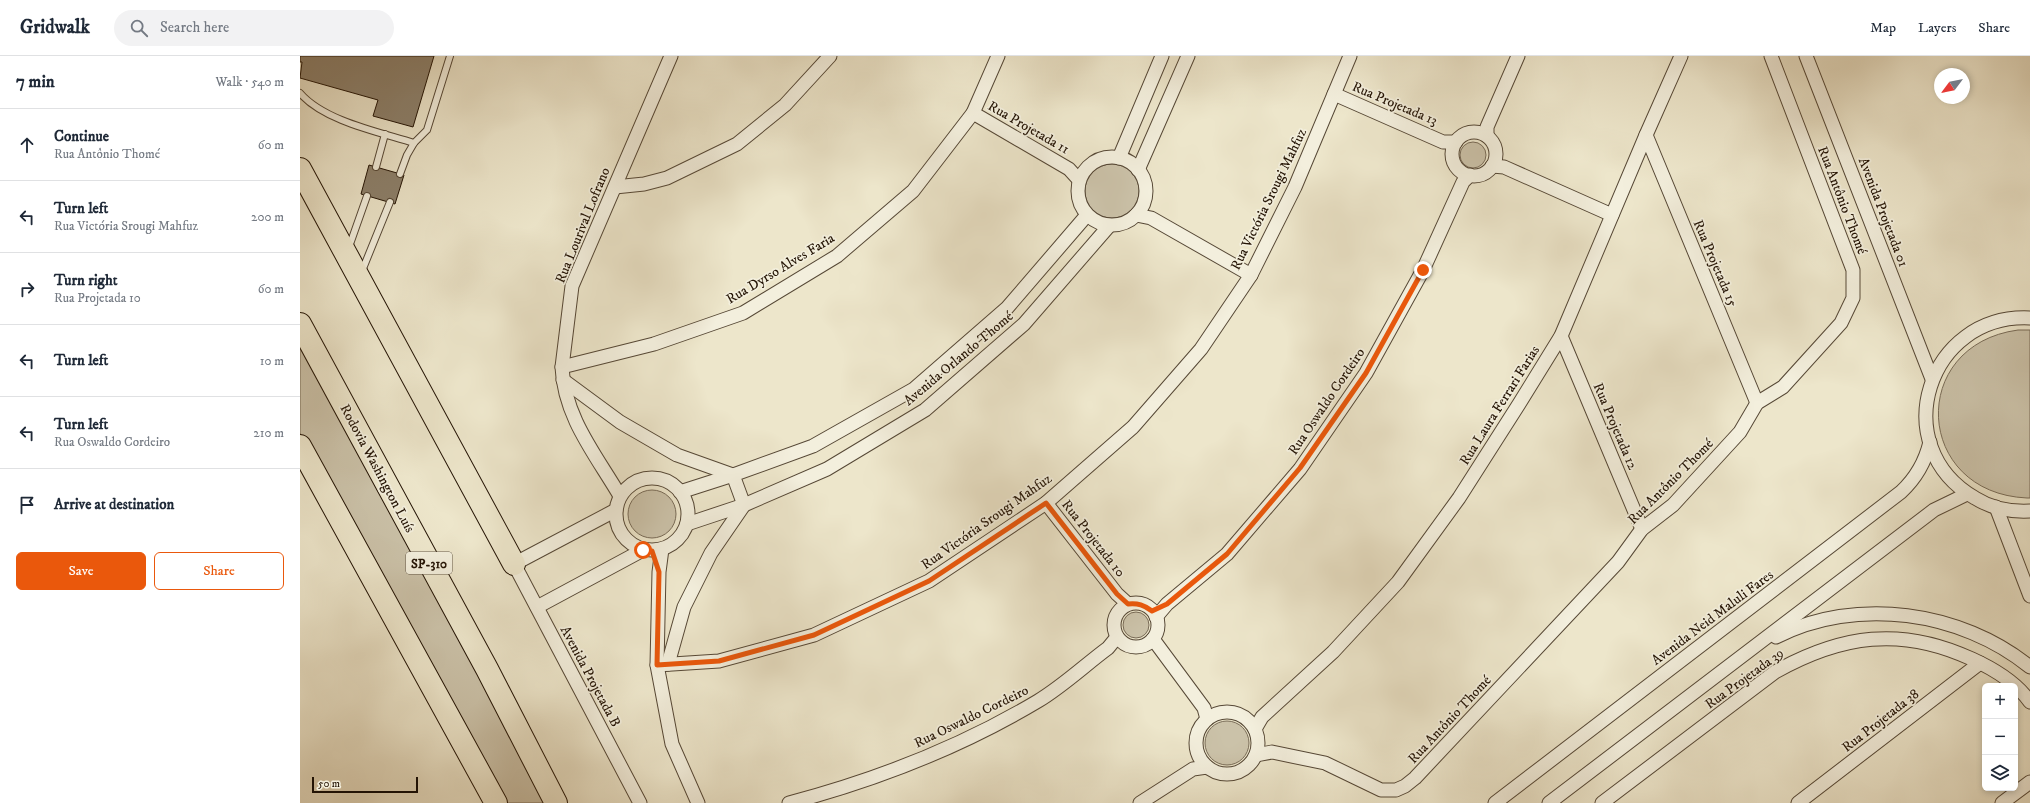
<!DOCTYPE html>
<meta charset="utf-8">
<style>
body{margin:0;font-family:"IM FELL DW Pica",serif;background:#f2f2f3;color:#1f2937}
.controls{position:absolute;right:12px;bottom:12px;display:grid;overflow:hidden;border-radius:6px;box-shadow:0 2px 6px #0003}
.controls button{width:36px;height:36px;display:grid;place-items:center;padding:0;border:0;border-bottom:1px solid #e0e1e3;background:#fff;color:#1f2937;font:20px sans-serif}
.compass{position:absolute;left:1634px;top:12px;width:36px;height:36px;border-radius:50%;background:#fff;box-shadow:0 2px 6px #0003;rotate:238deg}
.scale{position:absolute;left:12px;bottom:10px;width:106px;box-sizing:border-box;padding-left:4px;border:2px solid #241405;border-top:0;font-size:11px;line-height:14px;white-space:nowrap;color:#241405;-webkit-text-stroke:3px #f3efdd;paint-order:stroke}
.stop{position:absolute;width:12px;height:12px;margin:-9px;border:3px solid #ea580c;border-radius:50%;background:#fff}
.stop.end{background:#ea580c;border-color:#fff;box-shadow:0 1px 4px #0008}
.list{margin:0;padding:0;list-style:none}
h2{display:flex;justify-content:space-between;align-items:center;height:52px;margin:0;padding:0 16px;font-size:17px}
h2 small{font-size:13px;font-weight:400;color:#747a83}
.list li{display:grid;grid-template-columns:26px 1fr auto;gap:12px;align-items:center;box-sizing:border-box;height:72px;padding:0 16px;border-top:1px solid #e0e1e3}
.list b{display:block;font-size:15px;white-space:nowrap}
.list p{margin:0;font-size:13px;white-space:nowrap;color:#747a83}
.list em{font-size:13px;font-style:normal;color:#747a83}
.actions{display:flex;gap:8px;padding:12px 16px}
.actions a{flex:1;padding:9px 0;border:1px solid #ea580c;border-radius:6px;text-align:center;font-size:14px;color:#ea580c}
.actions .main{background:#ea580c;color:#fff}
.icon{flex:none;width:22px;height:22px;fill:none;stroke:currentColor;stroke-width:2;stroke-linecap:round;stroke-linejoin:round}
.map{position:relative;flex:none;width:1730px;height:747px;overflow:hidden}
header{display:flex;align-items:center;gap:24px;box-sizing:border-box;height:56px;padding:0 20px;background:#fff;border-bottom:1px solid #e0e1e3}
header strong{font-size:19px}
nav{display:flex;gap:22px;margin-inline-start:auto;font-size:14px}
.search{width:280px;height:36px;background:#f2f2f3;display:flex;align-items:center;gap:10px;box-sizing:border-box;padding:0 14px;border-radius:22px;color:#747a83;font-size:15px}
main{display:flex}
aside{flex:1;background:#fff}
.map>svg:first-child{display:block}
.green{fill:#cbc2a9;stroke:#786b57}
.building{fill:#8d816c;stroke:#241405}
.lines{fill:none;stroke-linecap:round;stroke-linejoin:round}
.service-casing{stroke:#564836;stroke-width:8}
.minor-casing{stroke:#564836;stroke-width:15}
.motorway-casing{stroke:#241405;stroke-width:24}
.service{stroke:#f3efdd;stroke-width:6}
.minor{stroke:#f3efdd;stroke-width:13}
.motorway{stroke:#ede6cb;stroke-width:22}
.route{stroke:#ea580c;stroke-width:5}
.labels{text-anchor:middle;stroke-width:3.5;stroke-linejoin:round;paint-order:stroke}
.shield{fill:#f3efdd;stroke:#625646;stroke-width:1}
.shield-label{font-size:13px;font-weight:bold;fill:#241405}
.street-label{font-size:14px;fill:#241405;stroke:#f3efdd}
</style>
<header>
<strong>Gridwalk</strong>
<div class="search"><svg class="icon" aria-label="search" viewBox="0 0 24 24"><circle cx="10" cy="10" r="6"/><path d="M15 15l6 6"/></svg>Search here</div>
<nav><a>Map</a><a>Layers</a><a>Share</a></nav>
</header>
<main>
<aside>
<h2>7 min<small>Walk · 540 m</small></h2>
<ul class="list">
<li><svg class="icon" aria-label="ahead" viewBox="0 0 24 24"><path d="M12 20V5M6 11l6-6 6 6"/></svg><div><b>Continue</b><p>Rua Antônio Thomé</p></div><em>60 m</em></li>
<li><svg class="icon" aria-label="left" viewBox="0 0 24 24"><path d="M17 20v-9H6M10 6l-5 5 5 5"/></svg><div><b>Turn left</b><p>Rua Victória Srougi Mahfuz</p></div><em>200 m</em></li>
<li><svg class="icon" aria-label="right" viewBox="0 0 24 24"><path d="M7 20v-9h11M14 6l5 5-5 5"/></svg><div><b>Turn right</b><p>Rua Projetada 10</p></div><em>60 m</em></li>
<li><svg class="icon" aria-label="left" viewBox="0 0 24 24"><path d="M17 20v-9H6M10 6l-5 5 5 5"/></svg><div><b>Turn left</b></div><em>10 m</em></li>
<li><svg class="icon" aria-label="left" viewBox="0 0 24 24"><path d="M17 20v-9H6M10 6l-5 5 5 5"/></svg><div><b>Turn left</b><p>Rua Oswaldo Cordeiro</p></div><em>210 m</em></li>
<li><svg class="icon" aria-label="arrive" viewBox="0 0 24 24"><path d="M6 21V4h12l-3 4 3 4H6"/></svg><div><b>Arrive at destination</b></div></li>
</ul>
<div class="actions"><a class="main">Save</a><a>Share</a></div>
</aside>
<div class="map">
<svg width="1730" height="747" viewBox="0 0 1730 747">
<rect width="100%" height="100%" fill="#ede6cb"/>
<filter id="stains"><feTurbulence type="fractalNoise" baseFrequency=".005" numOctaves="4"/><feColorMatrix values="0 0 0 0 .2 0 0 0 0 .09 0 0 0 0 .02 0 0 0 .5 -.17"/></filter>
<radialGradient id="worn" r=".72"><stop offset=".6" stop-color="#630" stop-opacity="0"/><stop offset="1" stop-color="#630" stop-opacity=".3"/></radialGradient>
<!-- green -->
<g class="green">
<circle cx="1173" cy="99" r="13"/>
<circle cx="812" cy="135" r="27"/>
<path d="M1718 274H1730V442H1727C1614 437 1607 289 1718 274Z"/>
<polygon points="0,289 247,747 203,747 0,377"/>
<circle cx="352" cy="458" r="24"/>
<circle cx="836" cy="569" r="13"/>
<circle cx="927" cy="687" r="22"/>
</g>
<!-- building -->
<g class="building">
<polygon points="0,0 134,0 113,71 73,60 78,44 0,22 2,6 0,6"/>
<polygon points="69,109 104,119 95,148 61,138"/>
</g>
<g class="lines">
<!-- service casing -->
<g class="service-casing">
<g id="service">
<path d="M0 37C24 65 79 76 114 87"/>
<polyline points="76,111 85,78"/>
<polyline points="100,118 107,99 114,87 127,74 150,0"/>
<polyline points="49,191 67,140"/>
<polyline points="62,215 90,146"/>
</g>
</g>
<!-- minor casing -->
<g class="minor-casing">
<g id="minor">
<polyline points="1506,0 1632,323"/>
<polyline points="1034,38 1143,86 1156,86"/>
<polyline points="673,57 769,113 779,124"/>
<circle cx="1174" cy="98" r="22"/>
<polyline points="1346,79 1457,347"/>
<polyline points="1187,80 1187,71 1218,0"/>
<circle cx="812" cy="135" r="34"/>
<polyline points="819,102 862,0"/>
<polyline points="1192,110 1204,111 1312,159"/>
<polyline points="838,114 888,0"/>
<polyline points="315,131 344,128 367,122 437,88 485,49 530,0"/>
<polyline points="836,159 851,162 951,219"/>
<path d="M1730 262C1628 257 1585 390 1675 442 1691 452 1711 456 1730 455"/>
<polyline points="1261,280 1342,473"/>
<polyline points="262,311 354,288 443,257 537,200 613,135 673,57 698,0"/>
<polyline points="263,324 320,366 377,399 433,419 444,449 411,497 384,551 368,608"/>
<circle cx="352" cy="458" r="36"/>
<polyline points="380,436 433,419 513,390 614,333 707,252 787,159"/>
<path d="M320 440C296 399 264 361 262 311L272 230 371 0"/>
<polyline points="746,447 817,538 828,548"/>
<polyline points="1696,451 1730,540"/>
<polyline points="316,454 214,508 340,747"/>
<polyline points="387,468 444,449 527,413 625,354 724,268 809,170"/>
<polyline points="362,493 359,516 357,609 372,688 398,747"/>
<circle cx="836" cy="569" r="22"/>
<polyline points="237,551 343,494"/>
<polyline points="856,561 867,548 927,498 1000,413 1066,317 1123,214 1163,126 1170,119"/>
<path d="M1476 581C1556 540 1661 555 1730 611"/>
<polyline points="853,583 904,652 907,663"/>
<polyline points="357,609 419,605 514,579 629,525 746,447 833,371 901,293 951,219 995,131 1050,0"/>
<circle cx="927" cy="687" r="31"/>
<polyline points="955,673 962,661 1033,596 1098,526 1159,442 1219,348 1261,280 1346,79 1381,0"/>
<polyline points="956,699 972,696 1025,707 1081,734 1096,734 1105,730 1115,722 1318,506 1342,473 1373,449 1440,376 1457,347 1483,331 1541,267 1553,242 1553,214 1471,0"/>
<path d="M489 747C576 724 661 691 738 645 763 630 785 609 808 592L817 581"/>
<polyline points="840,747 893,713 907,711"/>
<path d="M1195 747 1601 436C1616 422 1625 407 1630 386"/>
<polyline points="1249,747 1634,454 1667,438"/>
<path d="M1302 747 1475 616C1541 579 1601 570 1672 603 1694 613 1716 626 1730 646"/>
<polyline points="1498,747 1680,607"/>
<polyline points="1702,747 1730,726"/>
</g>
</g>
<!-- motorway casing -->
<g class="motorway-casing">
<g id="motorway">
<polyline points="0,113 214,508"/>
<polyline points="0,268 187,613 256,747"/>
<polyline points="0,390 196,747"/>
</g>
</g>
<!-- service -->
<use href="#service" class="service"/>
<!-- minor -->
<use href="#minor" class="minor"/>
<!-- motorway -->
<use href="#motorway" class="motorway"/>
</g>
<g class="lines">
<!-- route -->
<path class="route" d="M343 494 352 495 359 516 357 609 419 605 514 579 629 525 746 447 817 538 828 548C838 547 844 549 852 555L867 548 927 498 1000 412 1066 317 1123 214"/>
</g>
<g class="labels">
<!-- shield labels -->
<rect class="shield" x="106" y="496" width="46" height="22" rx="3"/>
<g class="shield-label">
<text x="129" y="512">SP-310</text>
</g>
<!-- street labels -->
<g class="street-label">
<text transform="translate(1095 47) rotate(23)" y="5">Rua Projetada 13</text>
<text transform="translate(729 71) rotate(30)" y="5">Rua Projetada 11</text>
<text transform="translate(968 143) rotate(-64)" y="5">Rua Victória Srougi Mahfuz</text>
<text transform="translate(1543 144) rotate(69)" y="5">Rua Antônio Thomé</text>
<text transform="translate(1584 156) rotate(69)" y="5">Avenida Projetada 01</text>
<text transform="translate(282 169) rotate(-68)" y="5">Rua Lourival Lofrano</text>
<text transform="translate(1416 207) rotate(67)" y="5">Rua Projetada 15</text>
<text transform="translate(480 212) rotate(-31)" y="5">Rua Dyrso Alves Faria</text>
<text transform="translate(658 302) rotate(-40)" y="5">Avenida Orlando Thomé</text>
<text transform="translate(1026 345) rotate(-56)" y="5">Rua Oswaldo Cordeiro</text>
<text transform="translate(1199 349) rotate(-58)" y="5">Rua Laura Ferrari Farias</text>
<text transform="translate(1316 370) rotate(67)" y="5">Rua Projetada 12</text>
<text transform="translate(78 412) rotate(62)" y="5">Rodovia Washington Luís</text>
<text transform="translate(1370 425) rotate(-45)" y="5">Rua Antônio Thomé</text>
<text transform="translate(686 465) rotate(-35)" y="5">Rua Victória Srougi Mahfuz</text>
<text transform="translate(794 482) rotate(52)" y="5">Rua Projetada 10</text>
<text transform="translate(1412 561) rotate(-37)" y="5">Avenida Neid Maluli Fares</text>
<text transform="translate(291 620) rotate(62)" y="5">Avenida Projetada B</text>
<text transform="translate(1444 622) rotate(-36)" y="5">Rua Projetada 39</text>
<text transform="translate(671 660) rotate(-26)" y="5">Rua Oswaldo Cordeiro</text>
<text transform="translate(1149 663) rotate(-47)" y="5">Rua Antônio Thomé</text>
<text transform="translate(1580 664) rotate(-38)" y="5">Rua Projetada 38</text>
</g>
</g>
<rect width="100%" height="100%" filter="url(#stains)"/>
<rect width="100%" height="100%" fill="url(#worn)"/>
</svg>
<div class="controls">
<button>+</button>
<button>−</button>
<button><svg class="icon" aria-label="layers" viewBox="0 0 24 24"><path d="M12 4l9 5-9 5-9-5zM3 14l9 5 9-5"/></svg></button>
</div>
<svg class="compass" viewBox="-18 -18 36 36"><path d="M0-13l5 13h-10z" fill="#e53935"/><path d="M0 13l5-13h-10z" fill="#747a83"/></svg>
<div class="scale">50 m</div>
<div class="stop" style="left:343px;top:494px"></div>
<div class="stop end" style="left:1123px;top:214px"></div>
</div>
</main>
